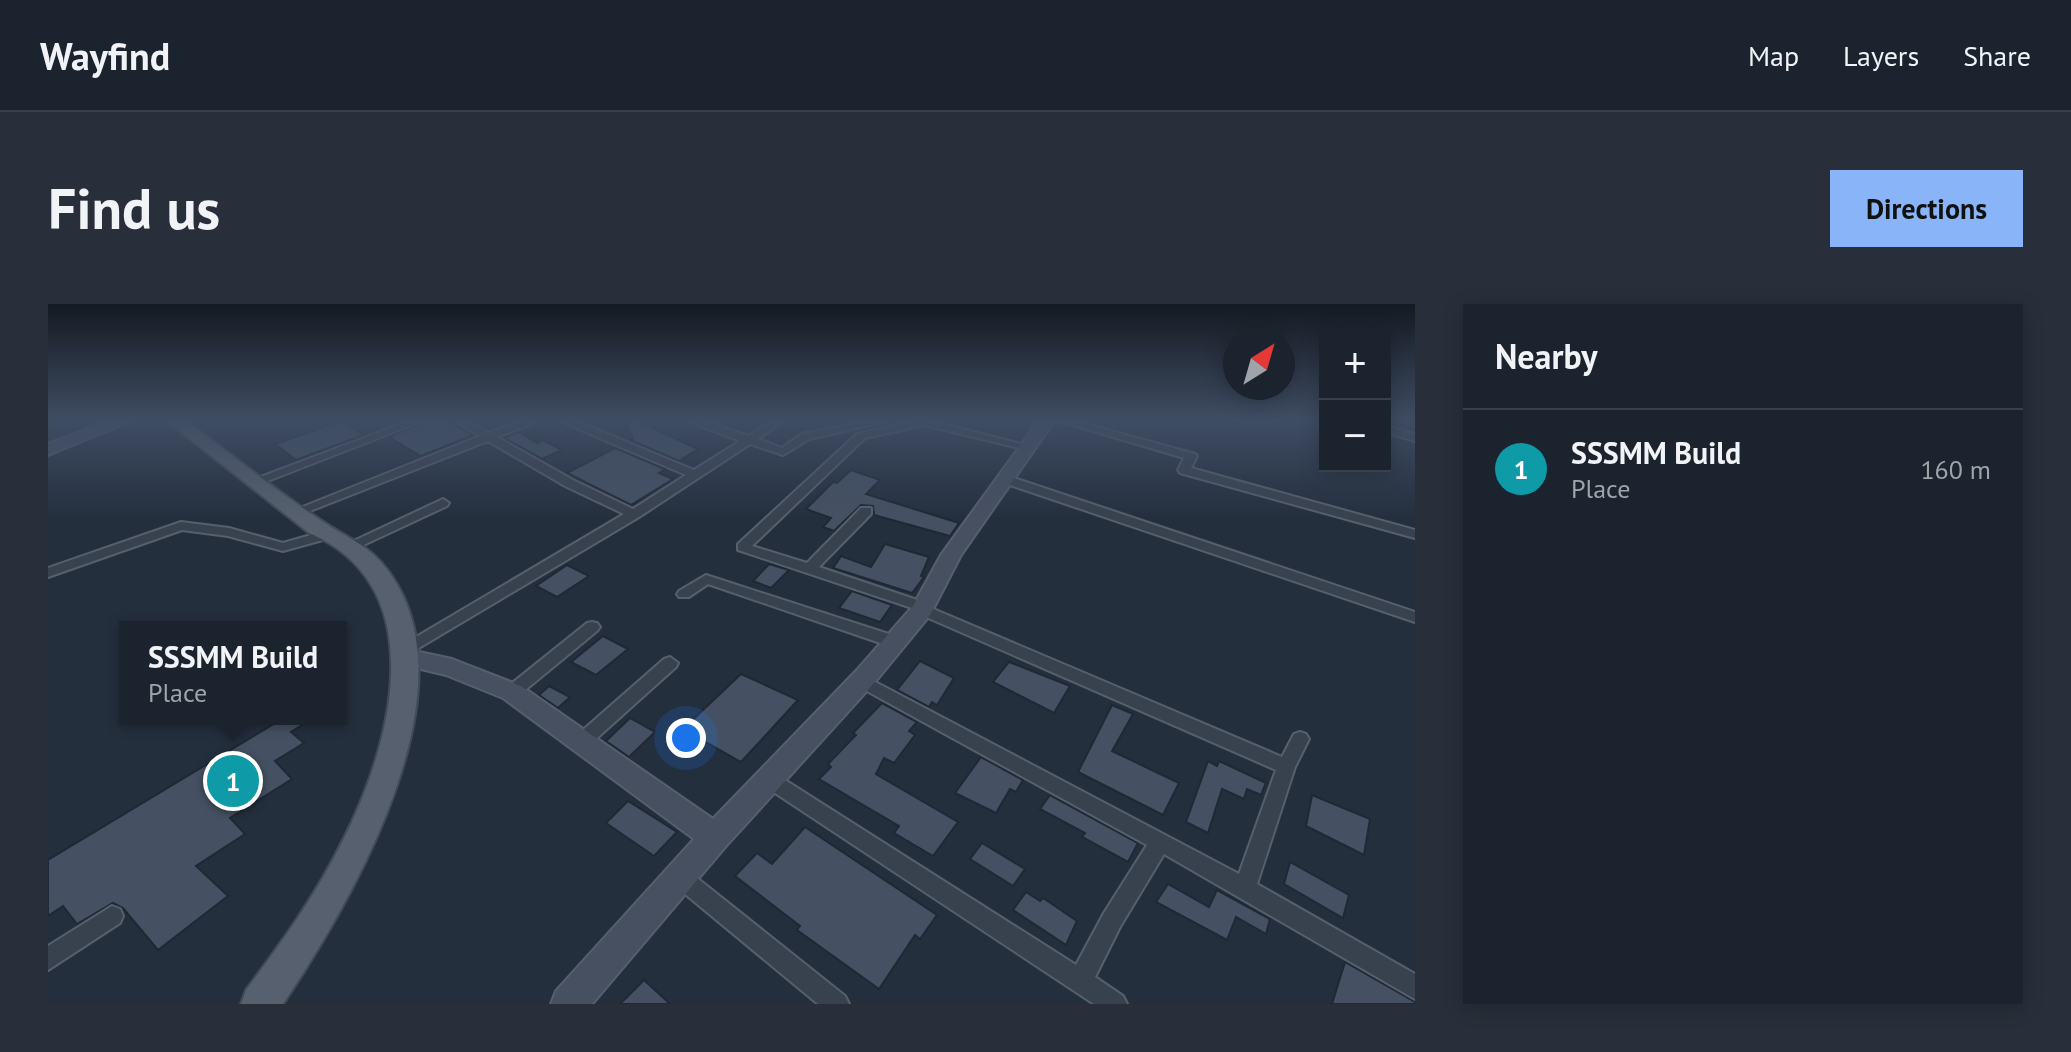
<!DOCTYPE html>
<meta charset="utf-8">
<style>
body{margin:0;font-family:"PT Sans",sans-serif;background:#282f3a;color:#f1f3f6}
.controls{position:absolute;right:24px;top:24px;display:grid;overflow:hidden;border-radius:0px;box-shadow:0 4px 20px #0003}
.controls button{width:72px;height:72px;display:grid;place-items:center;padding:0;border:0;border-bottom:2px solid #39404a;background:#1b232e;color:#f1f3f6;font:40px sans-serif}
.compass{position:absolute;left:1175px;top:24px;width:72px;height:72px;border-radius:50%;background:#1b232e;box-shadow:0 4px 20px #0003;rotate:37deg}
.you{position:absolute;left:638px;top:434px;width:28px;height:28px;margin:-20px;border:6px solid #fff;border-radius:50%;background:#1a73e8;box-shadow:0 0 0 12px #1a73e833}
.badge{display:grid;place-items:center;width:52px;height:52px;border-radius:50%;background:#8ab4f8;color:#fff;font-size:26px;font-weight:700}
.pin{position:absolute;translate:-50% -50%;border:4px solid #fff;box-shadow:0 2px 8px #0006}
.popup{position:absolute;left:71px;top:317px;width:228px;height:104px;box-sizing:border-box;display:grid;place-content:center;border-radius:0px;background:#1b232e;filter:drop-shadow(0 2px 6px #0005);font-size:26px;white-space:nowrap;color:#a0a4aa}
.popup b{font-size:30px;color:#f1f3f6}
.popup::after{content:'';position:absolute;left:50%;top:100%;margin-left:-16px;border:16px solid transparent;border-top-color:#1b232e}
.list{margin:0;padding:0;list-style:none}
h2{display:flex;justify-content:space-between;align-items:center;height:104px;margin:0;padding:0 32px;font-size:34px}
h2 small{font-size:26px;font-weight:400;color:#a0a4aa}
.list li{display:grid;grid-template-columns:52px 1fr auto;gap:24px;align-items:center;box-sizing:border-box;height:120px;padding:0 32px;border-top:2px solid #39404a}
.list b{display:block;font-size:30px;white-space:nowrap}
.list p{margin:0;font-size:26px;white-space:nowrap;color:#a0a4aa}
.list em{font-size:26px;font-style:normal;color:#a0a4aa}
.map{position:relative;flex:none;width:1367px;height:700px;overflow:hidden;border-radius:0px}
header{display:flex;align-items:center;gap:48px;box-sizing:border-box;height:112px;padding:0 40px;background:#1b232e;border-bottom:2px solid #39404a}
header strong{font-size:38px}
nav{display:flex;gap:44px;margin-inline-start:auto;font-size:28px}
.intro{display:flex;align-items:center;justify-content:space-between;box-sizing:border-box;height:192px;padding:0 48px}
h1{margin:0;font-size:56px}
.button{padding:20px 36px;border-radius:0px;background:#8ab4f8;color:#111;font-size:28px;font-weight:700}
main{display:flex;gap:48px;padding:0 48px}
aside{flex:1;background:#1b232e;border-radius:0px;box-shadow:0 4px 20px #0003}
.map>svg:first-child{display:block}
.building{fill:#455162;stroke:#1f2835;stroke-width:2}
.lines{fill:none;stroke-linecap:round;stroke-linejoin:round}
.street-casing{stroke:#565f6c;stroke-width:4}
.secondary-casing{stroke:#565f6c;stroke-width:4}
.primary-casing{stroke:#414a57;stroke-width:4}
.street{fill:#38414e;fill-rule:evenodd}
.secondary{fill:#465061;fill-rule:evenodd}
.primary{fill:#56606e;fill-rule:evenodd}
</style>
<header>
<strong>Wayfind</strong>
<nav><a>Map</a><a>Layers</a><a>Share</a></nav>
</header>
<div class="intro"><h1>Find us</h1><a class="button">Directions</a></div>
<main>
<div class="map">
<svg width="1367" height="700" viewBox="0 0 1367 700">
<rect width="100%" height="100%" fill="#242f3e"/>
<!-- building -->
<g class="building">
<polygon points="380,116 399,116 425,131 373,152 341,133"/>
<polygon points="576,116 588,116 650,145 631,157 582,136 585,134"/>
<polygon points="294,117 316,131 248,156 227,140"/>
<polygon points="471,128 489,139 495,136 514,146 494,155 456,134"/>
<polygon points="567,144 617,165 611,169 625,175 583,201 519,169"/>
<polygon points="803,166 832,176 818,190 911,219 902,232 826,211 825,202 813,201 786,227 775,223 783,214 758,205 785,178 789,179"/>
<polygon points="837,240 881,253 873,272 876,273 864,289 785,264 793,252 823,263"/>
<polygon points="721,260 741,266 723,284 705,277"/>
<polygon points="519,261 541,272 509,293 488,282"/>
<polygon points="804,287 844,301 832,318 791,304"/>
<polygon points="555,332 580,345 548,371 523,358"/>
<polygon points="872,357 906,374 889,401 884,398 881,403 849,386"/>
<polygon points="961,358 1022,382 1006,409 945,378"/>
<polygon points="693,370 750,396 693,458 635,425"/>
<polygon points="501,382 522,393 510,404 491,391"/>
<polygon points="834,399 869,418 861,427 867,431 846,459 836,454 828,470 910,518 885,552 846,529 851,522 771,475 783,463 780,460 808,431 805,429"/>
<polygon points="1064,401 1085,410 1064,447 1131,479 1115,511 1030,468"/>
<polygon points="582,414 607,428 581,453 558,437"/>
<polygon points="234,415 264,415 243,428 256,439 227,457 244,475 182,514 197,530 148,562 180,592 110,646 75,604 65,599 29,620 15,602 0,612 0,556"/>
<polygon points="933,453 975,476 968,488 962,485 948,509 907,489"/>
<polygon points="1160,457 1169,462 1171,457 1218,479 1213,491 1199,485 1196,495 1174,485 1160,529 1138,518"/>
<polygon points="1002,491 1090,539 1080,558 1034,533 1037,529 992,505"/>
<polygon points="1264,491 1322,515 1316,551 1258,522"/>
<polygon points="580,497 629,528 606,552 558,519"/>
<polygon points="757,523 889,611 872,635 867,631 831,685 749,626 752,622 687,572 709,549 724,560"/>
<polygon points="934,539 977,565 965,582 922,555"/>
<polygon points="1242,558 1301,591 1295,614 1236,580"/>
<polygon points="1120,580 1161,603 1169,586 1222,615 1218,630 1188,613 1179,636 1108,598"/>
<polygon points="978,588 992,597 995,594 1029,617 1018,641 965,606"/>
<polygon points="1297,658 1367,698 1367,700 1284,700"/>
<polygon points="596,676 622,700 572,700"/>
</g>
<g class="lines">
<!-- street casing -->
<g class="street-casing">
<g id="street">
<polygon points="363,116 377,116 212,180 204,180 202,177"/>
<polygon points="406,116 418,116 441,129 476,116 489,116 488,118 449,133 525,176 585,205 638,171 514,118 513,116 526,116 646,166 692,137 641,118 640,116 654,116 700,132 725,116 737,116 710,135 734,144 754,130 827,116 836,118 761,135 735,151 702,140 591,213 359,351 351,346 353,342 576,210 517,182 440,137 262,207 254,207 252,204 432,132"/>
<polygon points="861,116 879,116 985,143 979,146 876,121 817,134 704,242 759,259 813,204 823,204 823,210 771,263 881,300 883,304 1234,453 1246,430 1252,428 1258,430 1261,435 1247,463 1209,580 1367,670 1367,695 1116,550 1072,623 1047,673 1075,692 1079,700 1046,700 715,481 713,476 715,471 722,468 729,471 1028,661 1056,609 1099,541 808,381 806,377 814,371 1191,570 1228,466 869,309 867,305 690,246 690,240 809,130 862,118"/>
<polygon points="1008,116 1023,116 1147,150 1149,152 1143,164 1367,226 1367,234 1132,169 1130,166 1136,154"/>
<polygon points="1337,122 1367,130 1367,137 1337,128"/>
<polygon points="957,171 1367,308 1367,318 953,178 951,175"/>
<polygon points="395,195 401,199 399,202 307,245 302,246 295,242"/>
<polygon points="133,218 181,224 235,239 284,225 291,229 289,232 235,247 180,232 134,226 0,273 0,264"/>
<polygon points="658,271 853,334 855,338 853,342 841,342 660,280 641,293 631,293 629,290 631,287"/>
<polygon points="544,318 549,319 552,323 549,327 470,392 458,392 456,388 458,384 539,319"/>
<polygon points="622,353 630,359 628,363 539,443 533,445 527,443 524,438 527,433 616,355"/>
<polygon points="632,564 639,566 797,692 801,700 770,700 625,580 621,573 625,566"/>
<polygon points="64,602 72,605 75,612 72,619 0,666 0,642"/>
</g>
</g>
<!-- secondary casing -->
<g class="secondary-casing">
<g id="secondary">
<polygon points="64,116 85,116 0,151 0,140"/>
<polygon points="991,116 1007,116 913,251 882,311 827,378 678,542 544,700 503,700 508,687 646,535 455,394 398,371 348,359 345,353 348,347 357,345 404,355 473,382 665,515 809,366 865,302 893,251"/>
</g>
</g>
<!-- primary casing -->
<g class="primary-casing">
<path id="primary" d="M118 116H136C182 149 227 186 274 217 294 231 316 239 333 258 435 374 304 597 235 700H193L198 686C233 639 268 591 294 538 343 443 387 283 261 229Z"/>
</g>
<!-- street -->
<use href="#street" class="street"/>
<!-- secondary -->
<use href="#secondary" class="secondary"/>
<!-- primary -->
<use href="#primary" class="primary"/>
</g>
<!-- sky -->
<linearGradient id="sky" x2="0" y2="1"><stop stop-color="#141a22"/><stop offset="0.54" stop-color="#3f4d63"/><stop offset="1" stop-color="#3f4d63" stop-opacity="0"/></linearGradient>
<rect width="1367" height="214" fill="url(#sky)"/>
</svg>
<div class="controls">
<button>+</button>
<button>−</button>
</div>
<svg class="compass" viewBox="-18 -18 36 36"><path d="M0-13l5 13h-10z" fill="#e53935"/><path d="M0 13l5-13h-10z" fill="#a0a4aa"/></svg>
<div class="you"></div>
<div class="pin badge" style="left:185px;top:477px;background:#0f9aa8">1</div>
<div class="popup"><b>SSSMM Build</b>Place</div>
</div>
<aside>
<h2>Nearby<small></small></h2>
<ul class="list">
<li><span class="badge" style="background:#0f9aa8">1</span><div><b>SSSMM Build</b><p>Place</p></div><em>160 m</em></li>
</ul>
</aside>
</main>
